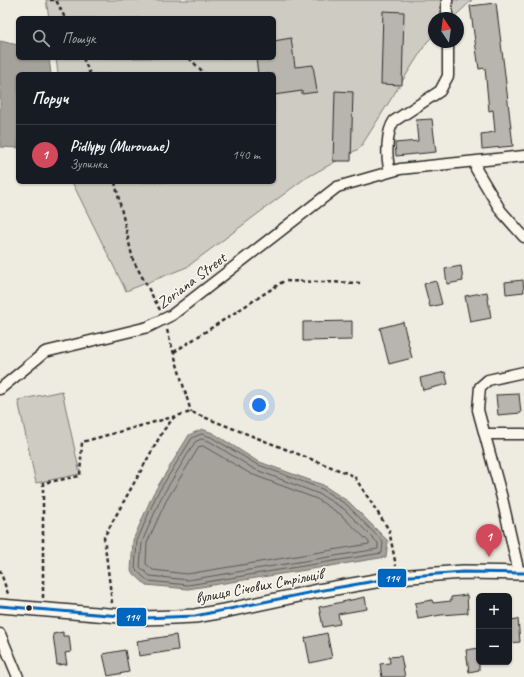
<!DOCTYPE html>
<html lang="uk">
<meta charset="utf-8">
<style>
body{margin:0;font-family:Caveat,sans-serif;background:#20242c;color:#f1f3f6}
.controls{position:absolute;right:12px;bottom:12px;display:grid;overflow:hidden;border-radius:6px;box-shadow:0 1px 3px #0004}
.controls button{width:36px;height:36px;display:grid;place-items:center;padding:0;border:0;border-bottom:1px solid #363941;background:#171b24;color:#f1f3f6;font:20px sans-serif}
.compass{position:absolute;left:428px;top:12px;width:36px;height:36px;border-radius:50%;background:#171b24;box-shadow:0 1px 3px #0004;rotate:347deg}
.you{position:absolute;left:259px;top:405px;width:14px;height:14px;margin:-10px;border:3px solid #fff;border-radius:50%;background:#1a73e8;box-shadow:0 0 0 6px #1a73e833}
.badge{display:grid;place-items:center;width:26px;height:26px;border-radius:50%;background:#d1495b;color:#fff;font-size:13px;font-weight:700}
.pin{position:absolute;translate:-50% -33px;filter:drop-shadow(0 1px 2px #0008)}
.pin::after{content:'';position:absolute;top:21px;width:14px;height:12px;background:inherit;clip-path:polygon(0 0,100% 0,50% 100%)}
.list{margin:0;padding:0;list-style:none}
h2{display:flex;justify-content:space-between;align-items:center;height:52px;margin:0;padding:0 16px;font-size:17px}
h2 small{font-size:13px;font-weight:400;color:#9ea1a6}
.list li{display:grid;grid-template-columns:26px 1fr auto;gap:12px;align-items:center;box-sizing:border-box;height:60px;padding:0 16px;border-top:1px solid #363941}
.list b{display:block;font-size:15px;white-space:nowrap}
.list p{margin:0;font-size:13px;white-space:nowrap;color:#9ea1a6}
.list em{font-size:13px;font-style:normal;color:#9ea1a6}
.icon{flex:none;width:22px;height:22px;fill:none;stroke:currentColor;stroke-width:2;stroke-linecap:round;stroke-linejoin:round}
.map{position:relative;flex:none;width:524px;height:677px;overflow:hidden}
.search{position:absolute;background:#171b24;box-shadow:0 1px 3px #0004;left:16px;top:16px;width:260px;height:44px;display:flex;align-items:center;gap:10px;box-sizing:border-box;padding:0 14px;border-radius:6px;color:#9ea1a6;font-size:15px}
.panel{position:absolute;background:#171b24;box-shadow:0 1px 3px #0004;left:16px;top:72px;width:260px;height:112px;border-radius:6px}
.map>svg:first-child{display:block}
.green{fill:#cecbc2;stroke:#7c7b76}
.water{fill:#a4a29a;stroke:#74726e}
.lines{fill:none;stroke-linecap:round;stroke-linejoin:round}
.shore{stroke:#5b5b57;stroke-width:1}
.building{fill:#b8b5ae;stroke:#2b2b2b}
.minor-casing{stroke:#2b2b2b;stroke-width:13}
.tertiary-casing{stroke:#2b2b2b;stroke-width:16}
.path{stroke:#2b2b2b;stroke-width:2.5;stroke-dasharray:4 3;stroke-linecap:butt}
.minor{stroke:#fbf7ec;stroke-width:10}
.tertiary{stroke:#fbf7ec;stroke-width:13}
.bus-1-casing{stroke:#fbf7ec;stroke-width:6}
.bus-1{stroke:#0065bd;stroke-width:3}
.bus-dot{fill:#2b2b2b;stroke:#fbf7ec;stroke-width:1.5}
.labels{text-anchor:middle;stroke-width:3;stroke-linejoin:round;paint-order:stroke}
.street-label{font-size:16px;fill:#2b2b2b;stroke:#fbf7ec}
.line-badge{stroke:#fbf7ec;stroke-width:1.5}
.badge-label{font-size:11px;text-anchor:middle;font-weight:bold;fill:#fff}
</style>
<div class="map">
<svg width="524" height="677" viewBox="0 0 524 677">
<rect width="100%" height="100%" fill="#eeebe0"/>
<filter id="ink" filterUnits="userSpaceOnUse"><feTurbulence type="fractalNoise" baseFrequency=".025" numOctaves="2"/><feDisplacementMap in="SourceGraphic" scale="8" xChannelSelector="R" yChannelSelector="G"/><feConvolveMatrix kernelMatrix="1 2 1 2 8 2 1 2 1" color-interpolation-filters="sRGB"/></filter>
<g filter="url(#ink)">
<!-- green -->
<g class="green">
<polygon points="46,0 472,0 453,18 434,18 434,35 427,42 360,148 304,179 187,267 126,291 72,182 274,182 274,74 58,74 56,58 274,58 274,18 49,18"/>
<polygon points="62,391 80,474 36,483 18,400"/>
</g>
<!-- water -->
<g class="water">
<polygon points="0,41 18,45 18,58 49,58 51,74 18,74 18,148 0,147"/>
<polygon points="202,429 213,433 257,461 323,485 349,502 388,541 386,557 188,589 146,585 131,571 133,540 153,494 189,435"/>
</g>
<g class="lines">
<!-- shore -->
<g class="shore">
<polygon points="202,434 211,437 256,464 322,489 347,505 383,542 382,553 188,585 148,581 135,569 137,541 156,496 192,438"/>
<polygon points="202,439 209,441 254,469 319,494 344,509 378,543 378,549 188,580 150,576 140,567 142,542 161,498 195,442"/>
<polygon points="203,446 251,474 317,499 340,514 369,542 369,544 187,574 153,570 146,564 147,543 166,501 199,447"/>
</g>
</g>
<!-- building -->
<g class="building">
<polygon points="496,3 505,75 513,146 482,149 481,134 495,132 493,110 489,111 485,68 479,69 470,6"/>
<polygon points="383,11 404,12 402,85 381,84"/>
<polygon points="291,38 295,67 313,65 317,92 302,94 302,91 274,95 274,74 258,74 256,58 274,58 274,41"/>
<polygon points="335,91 353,92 351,161 333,161"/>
<polygon points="432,119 436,152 396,156 395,143 418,141 416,120"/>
<polygon points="461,266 463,281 447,284 445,269"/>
<polygon points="523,280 524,292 506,294 505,282"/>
<polygon points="436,281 442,304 430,307 424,284"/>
<polygon points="487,292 491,318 470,322 465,296"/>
<polygon points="352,321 352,340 303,341 303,322"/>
<polygon points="403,322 412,358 389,364 380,328"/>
<polygon points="445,372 448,384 423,390 420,378"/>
<polygon points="519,394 521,413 498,415 496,395"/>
<polygon points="467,595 468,613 441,615 418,619 415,603 432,600 433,603 451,601 451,597"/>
<polygon points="365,597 367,609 338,614 340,624 323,627 319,607"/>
<polygon points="518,619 520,642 509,643 509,620"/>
<polygon points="63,632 63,636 69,636 71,652 65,653 67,664 57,665 53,634"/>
<polygon points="327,633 332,658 310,663 305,638"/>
<polygon points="176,635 178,650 139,656 137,641"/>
<polygon points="479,648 479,670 469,672 466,650"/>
<polygon points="125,650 129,672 108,676 103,654"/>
<polygon points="401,656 405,677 382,677 380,664 390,663 389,657"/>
</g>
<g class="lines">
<!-- minor casing -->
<g class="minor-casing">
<g id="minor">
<polyline points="447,0 447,18"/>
<polyline points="477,162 476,169 501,211 524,237"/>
<path d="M390 171C386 158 386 132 394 121L440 91 448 76V42"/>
<polyline points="0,389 45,352 148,327 172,315 337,187 400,169 524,156"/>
<polyline points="485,434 524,434"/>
<polyline points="519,573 502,498 478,410 480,387 488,380 524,372"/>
<polyline points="0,634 18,677"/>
</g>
</g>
<!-- tertiary casing -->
<g class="tertiary-casing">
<polyline id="tertiary" points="0,606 144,618 174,617 195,616 224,611 318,591 398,577 463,572 524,573"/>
</g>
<!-- path -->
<g class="path">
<polyline points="50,0 56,0 65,18"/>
<polyline points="83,58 90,74"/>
<polyline points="189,58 205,74"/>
<polyline points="115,182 133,260 160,310"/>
<polyline points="167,330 191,412"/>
<polyline points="174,352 284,281 361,283"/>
<polyline points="0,570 8,594"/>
<polyline points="43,598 43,483 80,476 82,442 191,412 354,476 389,530 396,566"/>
<polyline points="112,603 104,537 163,431 175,416"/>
</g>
<!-- minor -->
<use href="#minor" class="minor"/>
<!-- tertiary -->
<use href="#tertiary" class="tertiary"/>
<!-- bus-1 casing -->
<g class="bus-1-casing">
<polyline id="bus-1" points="0,606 144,618 195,616 318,591 398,577 463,572 524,573"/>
</g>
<!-- bus-1 -->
<use href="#bus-1" class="bus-1"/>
</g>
</g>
<!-- markers -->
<circle class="bus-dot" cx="29" cy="608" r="3.5"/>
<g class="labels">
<!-- street labels -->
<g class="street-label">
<text transform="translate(191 280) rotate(-37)" y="6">Zoriana Street</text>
<text transform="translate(259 585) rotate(-11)" y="6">вулиця Січових Стрільців</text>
</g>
</g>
<g class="line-badge">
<rect x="377" y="568" width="30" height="20" rx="4" fill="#0065bd"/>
<rect x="116" y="607" width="31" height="20" rx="4" fill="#0065bd"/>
</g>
<g class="badge-label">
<text x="392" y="582">114</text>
<text x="132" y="621">114</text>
</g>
</svg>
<div class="controls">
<button>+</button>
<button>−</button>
</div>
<svg class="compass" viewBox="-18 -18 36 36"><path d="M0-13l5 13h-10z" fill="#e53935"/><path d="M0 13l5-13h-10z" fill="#9ea1a6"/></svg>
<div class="you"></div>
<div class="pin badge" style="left:489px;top:557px">1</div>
<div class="search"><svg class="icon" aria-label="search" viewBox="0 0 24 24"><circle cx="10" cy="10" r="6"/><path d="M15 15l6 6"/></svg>Пошук</div>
<section class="panel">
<h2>Поруч<small></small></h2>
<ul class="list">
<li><span class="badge">1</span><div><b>Pidlypy (Murovane)</b><p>Зупинка</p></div><em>140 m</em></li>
</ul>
</section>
</div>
